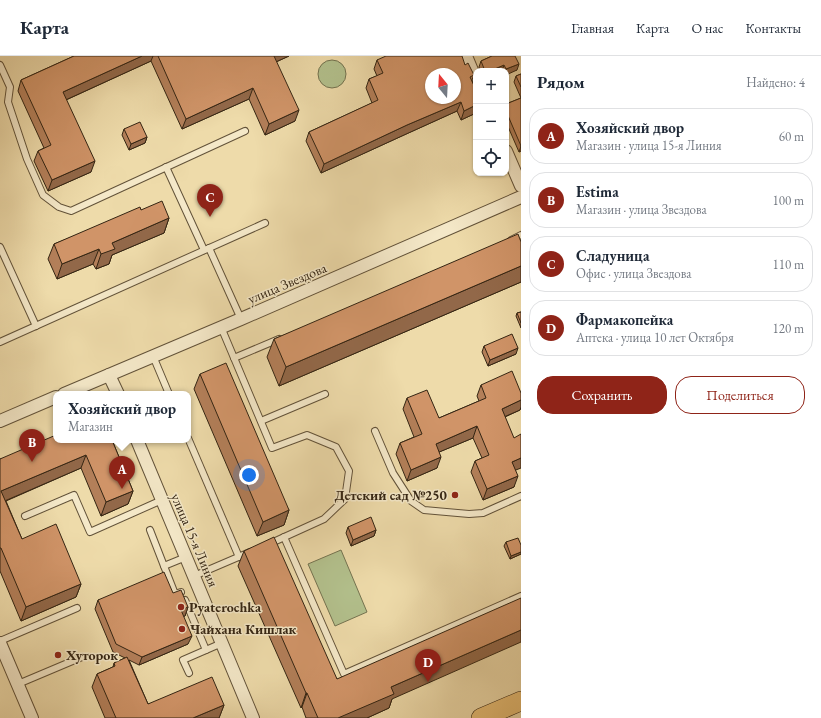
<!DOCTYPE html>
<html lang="ru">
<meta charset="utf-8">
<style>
body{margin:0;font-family:"EB Garamond",serif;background:#f2f2f3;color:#1f2937}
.controls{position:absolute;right:12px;top:12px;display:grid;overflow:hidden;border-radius:8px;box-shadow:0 1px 3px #0004}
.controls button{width:36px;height:36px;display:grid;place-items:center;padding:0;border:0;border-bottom:1px solid #e0e1e3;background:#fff;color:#1f2937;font:20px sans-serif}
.compass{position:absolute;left:425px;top:12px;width:36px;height:36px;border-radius:50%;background:#fff;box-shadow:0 1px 3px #0004;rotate:342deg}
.you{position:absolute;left:249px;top:419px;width:14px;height:14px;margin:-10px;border:3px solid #fff;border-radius:50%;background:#1a73e8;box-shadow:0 0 0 6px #1a73e833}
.badge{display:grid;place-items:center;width:26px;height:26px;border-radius:50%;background:#8f2418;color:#fff;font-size:13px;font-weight:700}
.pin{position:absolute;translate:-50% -33px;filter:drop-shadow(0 1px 2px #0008)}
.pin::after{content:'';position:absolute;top:21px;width:14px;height:12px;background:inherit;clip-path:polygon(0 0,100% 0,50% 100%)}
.popup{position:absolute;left:53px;top:335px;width:138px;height:52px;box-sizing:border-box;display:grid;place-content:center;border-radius:8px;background:#fff;filter:drop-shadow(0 1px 3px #0005);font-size:13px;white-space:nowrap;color:#747a83}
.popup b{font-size:15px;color:#1f2937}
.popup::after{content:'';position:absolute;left:50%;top:100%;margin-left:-8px;border:8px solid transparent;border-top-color:#fff}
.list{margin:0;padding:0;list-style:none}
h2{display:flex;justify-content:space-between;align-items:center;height:52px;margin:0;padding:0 16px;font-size:17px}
h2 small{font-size:13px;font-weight:400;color:#747a83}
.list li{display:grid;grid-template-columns:26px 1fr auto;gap:12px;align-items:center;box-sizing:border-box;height:56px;margin:0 8px 8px;padding:0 8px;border:1px solid #e0e1e3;border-radius:16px}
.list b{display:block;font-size:15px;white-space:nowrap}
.list p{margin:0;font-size:13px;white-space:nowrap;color:#747a83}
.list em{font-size:13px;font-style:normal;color:#747a83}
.actions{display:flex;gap:8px;padding:12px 16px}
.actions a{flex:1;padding:9px 0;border:1px solid #8f2418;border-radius:16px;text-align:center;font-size:14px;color:#8f2418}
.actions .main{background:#8f2418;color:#fff}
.icon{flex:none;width:22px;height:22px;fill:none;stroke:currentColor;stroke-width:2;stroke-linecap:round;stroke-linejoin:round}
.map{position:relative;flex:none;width:521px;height:662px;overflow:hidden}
header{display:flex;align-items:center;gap:24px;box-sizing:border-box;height:56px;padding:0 20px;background:#fff;border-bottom:1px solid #e0e1e3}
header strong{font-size:19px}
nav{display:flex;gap:22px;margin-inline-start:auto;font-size:14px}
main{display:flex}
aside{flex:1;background:#fff}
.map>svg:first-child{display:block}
.green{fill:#b3c18d;stroke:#747350}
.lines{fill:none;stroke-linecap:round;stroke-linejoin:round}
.lane-casing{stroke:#625239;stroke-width:8}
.street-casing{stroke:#625239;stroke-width:14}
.primary-casing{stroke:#342513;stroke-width:20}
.lane{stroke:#f4e8c8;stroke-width:6}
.street{stroke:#f4e8c8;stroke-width:12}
.primary{stroke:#e7be75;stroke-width:19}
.wall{fill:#b37f59;stroke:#342513}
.shaded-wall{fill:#926849;stroke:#342513}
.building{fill:#d09468;stroke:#342513;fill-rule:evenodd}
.poi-dot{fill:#8f2418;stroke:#f4e8c8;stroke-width:1.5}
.labels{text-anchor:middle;stroke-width:3;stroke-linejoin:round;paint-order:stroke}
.street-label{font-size:14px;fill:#342513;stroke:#f4e8c8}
.poi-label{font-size:14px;font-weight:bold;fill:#342513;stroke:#f4e8c8;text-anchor:start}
</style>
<header>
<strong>Карта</strong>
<nav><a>Главная</a><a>Карта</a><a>О нас</a><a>Контакты</a></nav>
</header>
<main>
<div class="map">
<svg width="521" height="662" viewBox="0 0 521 662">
<rect width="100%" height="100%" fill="#eedbaa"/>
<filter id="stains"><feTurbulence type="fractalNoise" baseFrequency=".005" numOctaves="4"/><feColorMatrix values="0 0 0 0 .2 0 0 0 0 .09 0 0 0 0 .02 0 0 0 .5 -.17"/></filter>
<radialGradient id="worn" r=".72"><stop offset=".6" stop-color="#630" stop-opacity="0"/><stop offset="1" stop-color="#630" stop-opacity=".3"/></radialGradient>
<!-- green -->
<g class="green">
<circle cx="332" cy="18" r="14"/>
<polygon points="341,494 367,556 335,570 308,508"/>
</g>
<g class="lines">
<!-- lane casing -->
<g class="lane-casing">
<g id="lane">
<polyline points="0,9 10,31 8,46 27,103 43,139 59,151 71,155 245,75"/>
<polyline points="166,111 204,194"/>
<polyline points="511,184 521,179"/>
<polyline points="0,191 36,270"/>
<polyline points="209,192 241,263"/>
<polyline points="221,271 272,392 307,379 336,391 349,415 345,443 324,463 269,488"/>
<polyline points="0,286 265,167"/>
<polyline points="153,300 169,338"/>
<polyline points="234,302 279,283"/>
<polyline points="261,365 325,338"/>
<polyline points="375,375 393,417 411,445 424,454 469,458 483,457 521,440"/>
<polyline points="188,382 239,501"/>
<polyline points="25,460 74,439 90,476 162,444"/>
<polyline points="150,474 164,510 186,501"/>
<polyline points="284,481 344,618 521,540"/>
<polyline points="164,510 175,538 181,536"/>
<polyline points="194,520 250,496"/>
<polyline points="185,544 206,594"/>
<polyline points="0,585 77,552"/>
<polyline points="189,617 183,604 222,587"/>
<polyline points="18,628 82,601"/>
</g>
</g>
<!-- street casing -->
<g class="street-casing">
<g id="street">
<polyline points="466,0 476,24"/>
<polyline points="506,95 521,130"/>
<polyline points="109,319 118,338"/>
<polyline points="64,338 241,263 521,141"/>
<polyline points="0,365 56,341"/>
<polyline points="137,384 253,662"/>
<polyline points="0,587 32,662"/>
</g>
</g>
<!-- primary casing -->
<g class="primary-casing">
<polyline id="primary" points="481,662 521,645"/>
</g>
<!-- lane -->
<use href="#lane" class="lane"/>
<!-- street -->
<use href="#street" class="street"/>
<!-- primary -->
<use href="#primary" class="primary"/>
</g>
<!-- wall -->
<g class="wall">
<polygon points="74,0 289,0 276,6 295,65 265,79 249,43 182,73 151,5 66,44 91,116 48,135 34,105 38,95 44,92 18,35 21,24"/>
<polygon points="492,0 517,14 506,15 480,15 479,11 481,5"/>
<polygon points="377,4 465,9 474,19 472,24 476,34 476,57 461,64 457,55 404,79 321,117 306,85 309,76 372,47 366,32 369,23 377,20 374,13"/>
<polygon points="521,18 521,95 519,96 506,66 506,48 521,42 514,26 516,20"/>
<polygon points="124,73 147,81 145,87 129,94 122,79"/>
<polygon points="141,154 169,162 164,177 112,199 109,208 96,213 93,208 57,223 48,203 54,188"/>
<polygon points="521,186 521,226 279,330 267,301 274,283"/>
<polygon points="521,256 521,272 516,260 517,257"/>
<polygon points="484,290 516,298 488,310 482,296"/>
<polygon points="200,318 289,454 284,469 257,480 194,333"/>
<polygon points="481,329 521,337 521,351 520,354 505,361 515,414 514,431 483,444 471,416 475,405 482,402 473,382 439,396 437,412 407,425 396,398 400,387 414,381 403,353 407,342 439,362 479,345 477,340"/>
<polygon points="112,384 133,435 128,448 101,460 81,412 6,445 22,483 81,528 76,541 21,565 0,515 0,403"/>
<polygon points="348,471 376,474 374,480 351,490 346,477"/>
<polygon points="506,486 521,489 521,498 510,503 504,490"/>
<polygon points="244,495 337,623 392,643 389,652 367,662 306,662 302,651 301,652 238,510"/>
<polygon points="173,537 188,551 185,560 183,560 188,588 139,609 129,604 148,648 224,649 219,662 105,662 92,631 97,618 113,611 114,607 125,602 113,596 95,553 98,544"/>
</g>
<!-- shaded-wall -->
<g class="shaded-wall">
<polygon points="142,0 153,0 151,5 59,47 63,36"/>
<polygon points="272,0 289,0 269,9"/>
<polygon points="519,8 517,14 506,19 506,13"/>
<polygon points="504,9 502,15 490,15"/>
<polygon points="253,32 249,43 182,73 186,63"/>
<polygon points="461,46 457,55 404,79 321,117 324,108 407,69"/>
<polygon points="476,49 476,57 461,64 464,55"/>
<polygon points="299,54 295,65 265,79 269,68"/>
<polygon points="147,81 145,87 129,94 131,88"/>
<polygon points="521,90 521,95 519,96"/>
<polygon points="95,105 91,116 48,135 52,124"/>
<polygon points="169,162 164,177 112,199 109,208 96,213 101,198 112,187"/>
<polygon points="99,193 93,208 57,223 62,208"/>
<polygon points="521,210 521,226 279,330 286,311"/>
<polygon points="518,292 516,298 488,310 490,304"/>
<polygon points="521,344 521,351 520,354 497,364 502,353"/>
<polygon points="477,370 473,382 432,399 436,388"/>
<polygon points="86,399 81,412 0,447 1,435"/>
<polygon points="441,401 437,412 407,425 411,414"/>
<polygon points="521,402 521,412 508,417 512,406"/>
<polygon points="518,420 514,431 483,444 487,433"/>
<polygon points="133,435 128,448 101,460 106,446"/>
<polygon points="289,454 284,469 257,480 263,466"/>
<polygon points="376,474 374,480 351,490 353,484"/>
<polygon points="521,496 521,498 510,503 511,500"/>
<polygon points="81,528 76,541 21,565 26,551"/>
<polygon points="188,551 185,560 177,563 181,554"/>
<polygon points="521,574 521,586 392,643 389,652 367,662 338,662 391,631"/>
<polygon points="192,580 188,588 139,609 142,601"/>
<polygon points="306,637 307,637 302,651 301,652"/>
<polygon points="224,649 219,662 193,662"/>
</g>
<!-- building -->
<g class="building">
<polygon points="74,0 142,0 63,36 95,105 52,124 38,95 51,89 21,24"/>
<polygon points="158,0 274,0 299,54 269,68 253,32 186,63"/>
<path d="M386 0H462L465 9 468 7 474 19 470 21 476 34V49L464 55 461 46 407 69 324 108 309 76 378 44 369 23 383 17 377 4ZM431 18H455V42H431Z"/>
<polygon points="492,0 515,0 519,8 506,13 504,9 490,15 485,15 481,5"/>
<polygon points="521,18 521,31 516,20"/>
<polygon points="521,42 521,90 506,55 506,48"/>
<polygon points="140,66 147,81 131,88 124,73"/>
<polygon points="162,145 169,162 112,187 115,193 101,198 99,193 62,208 54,188 140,151 141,154"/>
<polygon points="518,178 521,186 521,210 286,311 274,283"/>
<polygon points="521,256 521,267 517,257"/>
<polygon points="512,278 518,292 490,304 484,290"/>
<polygon points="226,307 289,454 263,466 200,318"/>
<polygon points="512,315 521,337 521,344 502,353 514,382 521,378 521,402 512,406 518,420 487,433 475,405 489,399 477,370 436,388 441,401 411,414 400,387 422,378 407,342 427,334 439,362 486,342 481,329"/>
<polygon points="56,379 56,384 112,384 133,435 106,446 86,399 1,435 22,483 56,468 81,528 26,551 1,492 0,492 0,403"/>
<polygon points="371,461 376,474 353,484 348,471"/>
<polygon points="274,481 337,623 521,542 521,574 391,631 394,638 338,662 318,662 307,637 306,637 244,495"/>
<polygon points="518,482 521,489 521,496 511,500 506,486"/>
<polygon points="164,516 173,537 181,534 188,551 181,554 192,580 142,601 116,588 98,544"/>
<polygon points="127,601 148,648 212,621 224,649 193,662 116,662 97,618 115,610 114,607"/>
</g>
<!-- markers -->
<g class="poi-dot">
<circle cx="455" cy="439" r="4"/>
<circle cx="181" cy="551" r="4"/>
<circle cx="182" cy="573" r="4"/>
<circle cx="58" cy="599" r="4"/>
</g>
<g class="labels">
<!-- street labels -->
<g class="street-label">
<text transform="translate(287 227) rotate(-23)" y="5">улица Звездова</text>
<text transform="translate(195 484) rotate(67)" y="5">улица 15-я Линия</text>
</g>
<!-- poi labels -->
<g class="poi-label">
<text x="447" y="444" text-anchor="end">Детский сад №250</text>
<text x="189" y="556">Pyaterochka</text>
<text x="190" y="578">Чайхана Кишлак</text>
<text x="66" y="604">Хуторок</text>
</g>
</g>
<rect width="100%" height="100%" filter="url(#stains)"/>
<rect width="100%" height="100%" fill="url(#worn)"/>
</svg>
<div class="controls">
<button>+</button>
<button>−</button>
<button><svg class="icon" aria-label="locate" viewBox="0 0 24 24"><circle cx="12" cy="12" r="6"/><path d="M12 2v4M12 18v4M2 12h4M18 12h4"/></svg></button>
</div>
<svg class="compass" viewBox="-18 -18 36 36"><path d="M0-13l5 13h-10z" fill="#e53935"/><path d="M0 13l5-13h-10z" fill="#747a83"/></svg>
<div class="you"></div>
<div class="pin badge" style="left:122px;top:433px">A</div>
<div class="popup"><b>Хозяйский двор</b>Магазин</div>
<div class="pin badge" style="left:32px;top:406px">B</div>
<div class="pin badge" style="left:210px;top:161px">C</div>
<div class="pin badge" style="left:428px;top:626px">D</div>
</div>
<aside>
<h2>Рядом<small>Найдено: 4</small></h2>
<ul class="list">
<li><span class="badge">A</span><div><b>Хозяйский двор</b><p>Магазин · улица 15-я Линия</p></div><em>60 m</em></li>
<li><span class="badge">B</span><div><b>Estima</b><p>Магазин · улица Звездова</p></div><em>100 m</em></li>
<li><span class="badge">C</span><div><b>Сладуница</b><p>Офис · улица Звездова</p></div><em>110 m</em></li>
<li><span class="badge">D</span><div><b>Фармакопейка</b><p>Аптека · улица 10 лет Октября</p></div><em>120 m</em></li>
</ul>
<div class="actions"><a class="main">Сохранить</a><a>Поделиться</a></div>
</aside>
</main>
